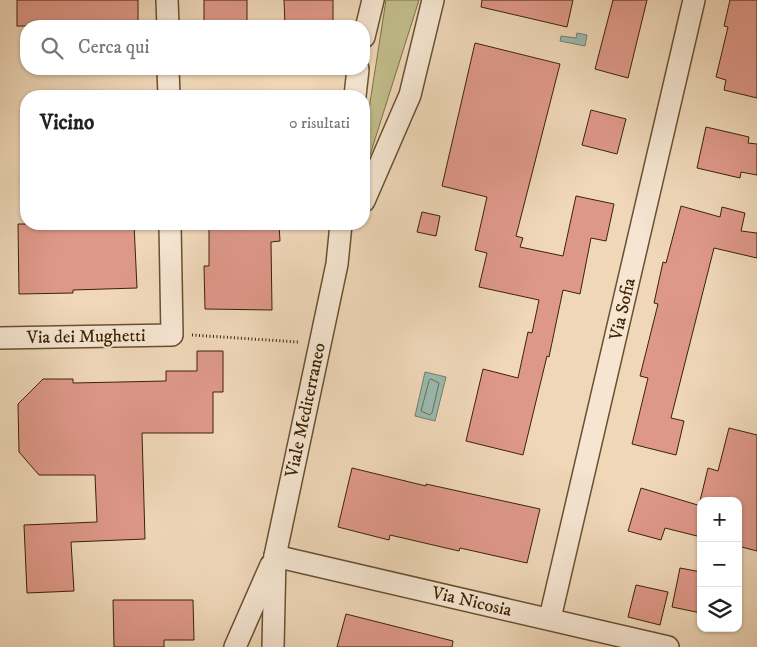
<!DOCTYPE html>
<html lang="it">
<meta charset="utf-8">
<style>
body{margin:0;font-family:"IM FELL DW Pica",serif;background:#f6f6f6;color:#222}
.controls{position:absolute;right:15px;bottom:15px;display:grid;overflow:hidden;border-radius:10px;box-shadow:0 1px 4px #0004}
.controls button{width:45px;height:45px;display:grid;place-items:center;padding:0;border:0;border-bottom:1px solid #e0e0e0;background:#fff;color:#222;font:25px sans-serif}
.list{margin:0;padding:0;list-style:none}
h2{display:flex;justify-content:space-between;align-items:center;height:65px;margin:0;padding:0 20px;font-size:21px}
h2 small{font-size:16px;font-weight:400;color:#767676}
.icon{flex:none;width:28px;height:28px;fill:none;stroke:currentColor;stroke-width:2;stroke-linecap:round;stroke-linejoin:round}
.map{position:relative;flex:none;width:757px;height:647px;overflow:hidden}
.search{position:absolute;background:#fff;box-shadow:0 1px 4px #0004;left:20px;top:20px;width:350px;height:55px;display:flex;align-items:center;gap:12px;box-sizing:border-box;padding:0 18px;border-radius:20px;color:#767676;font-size:19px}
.panel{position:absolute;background:#fff;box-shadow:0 1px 4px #0004;left:20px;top:90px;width:350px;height:140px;border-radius:20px}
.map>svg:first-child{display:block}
.green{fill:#c1bc8a;stroke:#7e7046}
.water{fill:#9abaaf;stroke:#747e6a}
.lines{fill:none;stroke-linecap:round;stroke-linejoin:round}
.shore{stroke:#6b6e58;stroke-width:1}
.building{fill:#de9889;stroke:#3c2302}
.minor-casing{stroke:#695030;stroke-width:24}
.path{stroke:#3c2302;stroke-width:3;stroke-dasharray:1 2.5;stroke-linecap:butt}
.minor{stroke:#f5e5d1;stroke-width:21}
.labels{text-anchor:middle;stroke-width:4;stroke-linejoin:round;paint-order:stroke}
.street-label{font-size:18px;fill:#3c2302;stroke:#f5e5d1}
</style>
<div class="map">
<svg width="757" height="647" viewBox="0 0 757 647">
<rect width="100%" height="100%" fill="#efd7b8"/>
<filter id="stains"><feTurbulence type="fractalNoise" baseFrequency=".004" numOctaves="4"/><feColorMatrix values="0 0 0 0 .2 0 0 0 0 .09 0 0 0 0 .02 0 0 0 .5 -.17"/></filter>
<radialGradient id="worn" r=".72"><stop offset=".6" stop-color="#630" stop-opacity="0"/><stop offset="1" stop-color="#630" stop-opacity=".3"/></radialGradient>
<!-- green -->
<polygon class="green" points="386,0 419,0 370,155 364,166 364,141"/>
<!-- water -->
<g class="water">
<polygon points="577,33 587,35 585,46 560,41 561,36 576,38"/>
<polygon points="425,372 446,377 435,421 415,416"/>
</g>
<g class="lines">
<!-- shore -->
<polygon class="shore" points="431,379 439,383 432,413 430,415 421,411 429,381"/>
</g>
<!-- building -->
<g class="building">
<rect x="17" y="0" width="121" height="26"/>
<rect x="204" y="0" width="43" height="26"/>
<polygon points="284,0 333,0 333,26 285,26"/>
<polygon points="482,0 573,0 567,27 481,7"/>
<polygon points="613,0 647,0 628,78 595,69"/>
<polygon points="730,0 757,0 757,98 724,90 726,80 716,77 728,27 724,26"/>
<polygon points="475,43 560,64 516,236 523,238 520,247 563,256 576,196 614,204 606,241 591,238 580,294 563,290 549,357 547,356 523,455 466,441 483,369 518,378 528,332 532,333 539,300 479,287 487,253 475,250 487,197 442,186"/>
<polygon points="591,110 626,119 617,154 582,145"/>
<polygon points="706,127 749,137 748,143 757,144 757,175 741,172 740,178 697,168"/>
<polygon points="681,206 720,217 722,207 745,213 741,231 757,233 757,258 714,248 671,418 684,421 676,455 632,444 648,378 640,376 658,304 654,303 663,262 666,263"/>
<polygon points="422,212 440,216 436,236 417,232"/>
<polygon points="18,224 134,224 137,288 73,290 73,293 19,294"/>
<polygon points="209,224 279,224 280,241 271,242 272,310 205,309 204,266 209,266"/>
<polygon points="197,351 223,351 223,392 213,392 213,433 142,433 145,539 71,542 74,591 27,593 24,525 97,522 95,475 39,475 19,452 18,404 43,379 73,379 73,383 166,381 166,371 197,371"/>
<polygon points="729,428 757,435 757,551 738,546 738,501 700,501 708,468 718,471"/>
<polygon points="352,468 426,486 426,484 540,509 527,563 460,548 459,551 390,535 389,540 338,527"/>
<polygon points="641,488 701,506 701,537 665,528 661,540 628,531"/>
<polygon points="680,568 701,572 701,613 672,607"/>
<polygon points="636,585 668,592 660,625 628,617"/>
<polygon points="113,600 193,600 194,640 164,640 164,647 114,647"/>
<polygon points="346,614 453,641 452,647 337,647"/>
</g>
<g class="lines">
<!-- minor casing -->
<g class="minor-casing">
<g id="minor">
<polyline points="167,0 168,26"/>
<polyline points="364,37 373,0"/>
<polyline points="168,69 169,96"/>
<polyline points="355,96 358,69"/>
<polyline points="364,201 410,95 433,0"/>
<polyline points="0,338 172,335 170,224"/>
<polyline points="275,556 668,647"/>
<polyline points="550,618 694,0"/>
<polyline points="235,647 271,565"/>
<polyline points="273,647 275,556 337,264 341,224"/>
</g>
</g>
<!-- path -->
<polyline class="path" points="192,335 298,342"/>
<!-- minor -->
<use href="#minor" class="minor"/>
</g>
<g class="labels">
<!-- street labels -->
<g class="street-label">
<text transform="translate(622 309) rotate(-77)" y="6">Via Sofia</text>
<text transform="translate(86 336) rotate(-1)" y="6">Via dei Mughetti</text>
<text transform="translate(305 410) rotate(-78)" y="6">Viale Mediterraneo</text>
<text transform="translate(472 601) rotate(13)" y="6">Via Nicosia</text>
</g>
</g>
<rect width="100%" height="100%" filter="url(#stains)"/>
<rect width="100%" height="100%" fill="url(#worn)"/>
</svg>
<div class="controls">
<button>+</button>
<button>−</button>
<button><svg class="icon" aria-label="layers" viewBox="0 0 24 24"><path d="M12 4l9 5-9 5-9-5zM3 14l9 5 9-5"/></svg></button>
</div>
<div class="search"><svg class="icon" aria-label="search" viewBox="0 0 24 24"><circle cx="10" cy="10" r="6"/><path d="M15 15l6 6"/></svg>Cerca qui</div>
<section class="panel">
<h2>Vicino<small>0 risultati</small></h2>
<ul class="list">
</ul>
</section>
</div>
